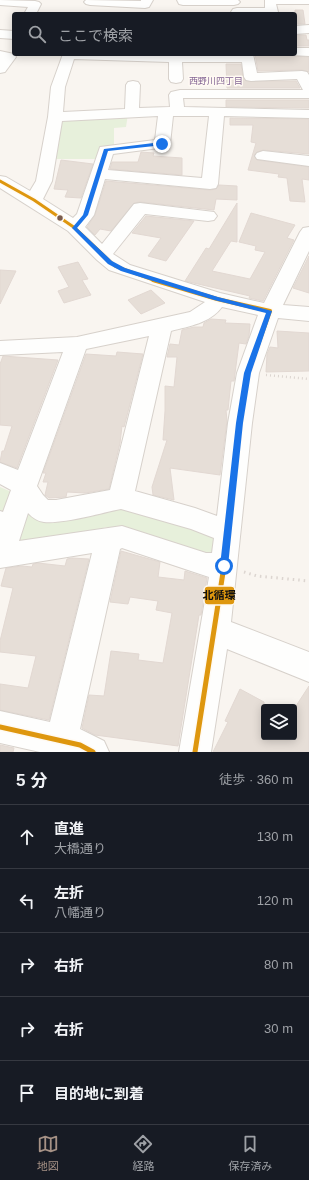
<!DOCTYPE html>
<html lang="ja">
<meta charset="utf-8">
<style>
body{margin:0;font-family:Arial,"Noto Sans JP",sans-serif;background:#20242c;color:#f1f3f6}
.controls{position:absolute;right:12px;bottom:12px;display:grid;overflow:hidden;border-radius:4px;box-shadow:0 2px 10px #0003}
.controls button{width:36px;height:36px;display:grid;place-items:center;padding:0;border:0;border-bottom:1px solid #363941;background:#171b24;color:#f1f3f6;font:20px sans-serif}
.stop{position:absolute;width:12px;height:12px;margin:-9px;border:3px solid #1a73e8;border-radius:50%;background:#fff}
.stop.end{background:#1a73e8;border-color:#fff;box-shadow:0 1px 4px #0008}
.list{margin:0;padding:0;list-style:none}
h2{display:flex;justify-content:space-between;align-items:center;height:52px;margin:0;padding:0 16px;font-size:17px}
h2 small{font-size:13px;font-weight:400;color:#9ea1a6}
.list li{display:grid;grid-template-columns:26px 1fr auto;gap:12px;align-items:center;box-sizing:border-box;height:64px;padding:0 16px;border-top:1px solid #363941}
.list b{display:block;font-size:15px;white-space:nowrap}
.list p{margin:0;font-size:13px;white-space:nowrap;color:#9ea1a6}
.list em{font-size:13px;font-style:normal;color:#9ea1a6}
.icon{flex:none;width:22px;height:22px;fill:none;stroke:currentColor;stroke-width:2;stroke-linecap:round;stroke-linejoin:round}
.map{position:relative;flex:none;width:309px;height:752px;overflow:hidden}
.search{position:absolute;background:#171b24;box-shadow:0 2px 10px #0003;left:12px;right:12px;top:12px;height:44px;display:flex;align-items:center;gap:10px;box-sizing:border-box;padding:0 14px;border-radius:4px;color:#9ea1a6;font-size:15px}
.sheet{height:372px;background:#171b24}
nav{display:flex;justify-content:space-around;align-items:center;box-sizing:border-box;height:56px;border-top:1px solid #363941;background:#171b24;font-size:11px;color:#9ea1a6}
nav a{display:grid;justify-items:center;gap:2px}
nav .on{color:#a69286}
.map>svg:first-child{display:block}
.green{fill:#e7f0db}
.building{fill:#e6ded7;stroke:#e2d8d2}
.lines{fill:none;stroke-linecap:round;stroke-linejoin:round}
.minor-casing{stroke:#d7d1cb;stroke-width:2}
.path-far1{stroke:#dcd5d0;stroke-width:2.5;stroke-dasharray:1 3;stroke-linecap:butt}
.path{stroke:#dcd5d0;stroke-width:3;stroke-dasharray:1.5 4;stroke-linecap:butt}
.minor{fill:#fefefd;fill-rule:evenodd}
.bus-1-far2-casing{stroke:#fffaf3;stroke-width:5.5}
.bus-1-far1-casing{stroke:#fffaf3;stroke-width:7}
.bus-1-casing{stroke:#fffaf3;stroke-width:8}
.bus-1-far2{stroke:#de970f;stroke-width:3}
.bus-1-far1{stroke:#de970f;stroke-width:4}
.bus-1{stroke:#de970f;stroke-width:5}
.route{fill:#1a73e8}
.bus-dot{fill:#7a5c4d;stroke:#fffaf3;stroke-width:1.5}
.labels{text-anchor:middle;stroke-width:3;stroke-linejoin:round;paint-order:stroke}
.far-neighbourhood-label{font-size:9px;fill:#846695;stroke:#fffaf3}
.line-badge{stroke:#fffaf3;stroke-width:1.5}
.pale-badge-label{font-size:11px;text-anchor:middle;font-weight:bold;fill:#111}
</style>
<div class="map">
<svg width="309" height="752" viewBox="0 0 309 752">
<rect width="100%" height="100%" fill="#f9f5f0"/>
<!-- green -->
<g class="green">
<polygon points="128,114 126,127 114,128 114,149 103,159 52,159 61,118"/>
<polygon points="0,487 14,493 36,511 108,502 223,524 218,558 153,538 106,527 74,537 25,546 0,529"/>
</g>
<!-- building -->
<g class="building">
<polygon points="295,10 303,10 305,24 295,24"/>
<polygon points="295,35 306,35 307,40 309,40 309,46 295,46"/>
<polygon points="255,54 289,54 290,56 309,57 309,72 302,70 258,71"/>
<polygon points="226,64 241,64 243,77 246,81 296,81 300,88 227,88"/>
<polygon points="226,100 309,100 309,108 226,107"/>
<polygon points="230,118 309,119 309,154 263,150 257,152 254,155 257,160 309,167 309,180 302,179 305,202 290,201 287,178 278,177 279,174 248,170 256,143 251,142 253,125 230,125"/>
<polygon points="141,152 154,153 153,156 182,158 182,175 110,169 112,162 138,162"/>
<polygon points="61,160 93,164 81,198 65,197 68,190 54,189"/>
<polygon points="106,181 210,190 216,189 219,185 237,186 237,200 216,199 214,210 140,202 134,203 111,231 100,229 95,235 87,227 95,215"/>
<polygon points="237,203 237,242 231,241 212,271 250,279 265,252 255,250 256,246 239,242 251,213 295,225 287,238 294,240 263,301 249,298 250,296 185,281 206,248 209,249"/>
<polygon points="146,216 194,221 166,261 148,256 161,238 132,233"/>
<polygon points="309,256 309,293 293,288"/>
<polygon points="78,262 88,279 82,280 91,295 64,303 58,291 69,287 58,267"/>
<polygon points="0,270 16,271 0,304"/>
<polygon points="151,290 165,303 141,314 128,300"/>
<polygon points="211,319 226,320 225,323 250,324 249,336 246,344 239,343 234,381 231,381 228,410 226,410 227,421 220,475 170,468 174,500 153,495 152,487 167,440 163,440 165,411 165,386 174,387 177,357 167,357 170,344 179,345 182,330 194,327 203,327 204,323"/>
<polygon points="277,331 309,333 309,371 266,372 267,354 270,347 278,348"/>
<polygon points="117,352 143,354 124,427 122,426 120,443 109,489 85,493 67,492 66,497 49,498 45,495 48,482 43,482 46,473 43,473 86,354 116,356"/>
<polygon points="3,356 58,360 17,468 0,462 2,451 4,451 12,426 0,425 0,364"/>
<polygon points="121,551 160,562 158,577 184,580 185,571 207,578 201,615 199,615 178,746 95,735 82,728 89,695 104,696 111,651 139,654 138,660 163,663 172,613 156,610 158,601 130,597 128,604 110,602"/>
<polygon points="72,558 89,559 49,720 0,710 0,684 28,688 36,656 0,652 0,641 13,588 1,586 6,568 22,566 32,567 33,564 38,563 65,566 67,559"/>
<polygon points="309,686 309,752 213,752 228,722 225,721 240,689 264,702 264,737 294,737 294,709"/>
<polygon points="0,745 14,748 13,752 0,752"/>
</g>
<g class="lines">
<!-- minor casing -->
<g class="minor-casing">
<g id="minor">
<polygon points="0,0 35,1 39,2 41,4 36,14 24,14 28,7 0,5"/>
<polygon points="86,0 141,1 141,0 153,0 149,7 145,8 90,5 86,4 84,2"/>
<polygon points="177,0 238,0 240,2 238,4 234,5 183,5 179,4"/>
<polygon points="265,0 309,0 309,4 276,4 278,12 277,14 232,14 231,12 233,9 237,8 265,8"/>
<polygon points="309,25 309,33 295,34 295,26"/>
<polygon points="0,30 14,31 14,39 0,38"/>
<polygon points="295,48 309,48 309,56 290,55 295,54"/>
<polygon points="0,51 14,54 16,57 5,72 0,73"/>
<path d="M63 54H253L257 73 302 71 307 72 309 75V98H183L184 107 309 110V118L224 116 218 184 216 188 210 189 105 179 94 215 85 227 102 244 134 204 140 203 214 212 217 216 214 220 208 221 145 214 113 254 130 265 220 293 264 303 300 232 303 228 309 227V251L283 305 309 307V321L278 318 259 373 252 423 231 622 309 652V682L227 649 211 752H179L209 577 122 548 120 549 80 729 104 741 109 752H40L0 743V711L50 722 92 553 0 568V511L3 512 11 490 0 484V463L18 470 63 352 0 355V341L77 337 190 312 205 302 109 270 97 260 68 231 0 188V176L6 177 30 191 36 181 48 117 51 87ZM74 59 169 62V79L171 82 176 83 181 82 183 79 182 62H242L244 77 246 80 251 81 297 79 303 90H180L171 92 169 95 170 107 139 108 140 85 138 82 133 81 128 82 126 85 125 109 63 112 65 87ZM158 116 155 140 100 147 77 214 73 218 43 199 52 181 62 121ZM173 116H209L202 178 108 170 113 154 167 147 170 144ZM222 307 258 315 237 373 228 423 217 516 195 508 135 491 171 331C190 326 210 323 222 307ZM149 336 110 490 56 500H48L43 495 37 486 86 349ZM121 509 191 529 214 538 212 553H206L122 526 19 541 28 513C33 518 37 521 44 522 63 524 101 513 121 509Z"/>
<polygon points="263,151 309,156 309,166 257,159 255,156 257,153"/>
</g>
</g>
<!-- path-far1 -->
<polyline class="path-far1" points="266,375 309,379"/>
<!-- path -->
<polyline class="path" points="244,572 257,576 309,581"/>
<!-- minor -->
<use href="#minor" class="minor"/>
<!-- bus-1-far2 casing -->
<g class="bus-1-far2-casing">
<polyline id="bus-1-far2" points="0,181 34,200 75,228 115,266 156,281"/>
</g>
<!-- bus-1-far1 casing -->
<g class="bus-1-far1-casing">
<polyline id="bus-1-far1" points="153,280 217,299 270,311 248,373 240,423 233,486"/>
</g>
<!-- bus-1 casing -->
<g class="bus-1-casing">
<g id="bus-1">
<polyline points="0,727 80,745 93,752"/>
<polyline points="195,752 224,566 233,485"/>
</g>
</g>
<!-- bus-1-far2 -->
<use href="#bus-1-far2" class="bus-1-far2"/>
<!-- bus-1-far1 -->
<use href="#bus-1-far1" class="bus-1-far1"/>
<!-- bus-1 -->
<use href="#bus-1" class="bus-1"/>
</g>
<!-- route -->
<polygon class="route" points="162,142 164,145 108,151 88,215 77,228 112,261 125,268 218,297 272,311 251,373 243,423 228,566 224,569 220,566 236,423 244,373 266,313 214,300 121,271 108,264 72,228 83,215 104,149"/>
<!-- markers -->
<circle class="bus-dot" cx="60" cy="218" r="3.5"/>
<g class="labels">
<!-- far-neighbourhood labels -->
<g class="far-neighbourhood-label">
<text x="216" y="84">西野川四丁目</text>
</g>
</g>
<rect class="line-badge" x="204" y="586" width="31" height="19" rx="4" fill="#de970f"/>
<g class="pale-badge-label">
<text x="219" y="599">北循環</text>
</g>
</svg>
<div class="controls">
<button><svg class="icon" aria-label="layers" viewBox="0 0 24 24"><path d="M12 4l9 5-9 5-9-5zM3 14l9 5 9-5"/></svg></button>
</div>
<div class="stop" style="left:224px;top:566px"></div>
<div class="stop end" style="left:162px;top:144px"></div>
<div class="search"><svg class="icon" aria-label="search" viewBox="0 0 24 24"><circle cx="10" cy="10" r="6"/><path d="M15 15l6 6"/></svg>ここで検索</div>
</div>
<section class="sheet">
<h2>5 分<small>徒歩 · 360 m</small></h2>
<ul class="list">
<li><svg class="icon" aria-label="ahead" viewBox="0 0 24 24"><path d="M12 20V5M6 11l6-6 6 6"/></svg><div><b>直進</b><p>大橋通り</p></div><em>130 m</em></li>
<li><svg class="icon" aria-label="left" viewBox="0 0 24 24"><path d="M17 20v-9H6M10 6l-5 5 5 5"/></svg><div><b>左折</b><p>八幡通り</p></div><em>120 m</em></li>
<li><svg class="icon" aria-label="right" viewBox="0 0 24 24"><path d="M7 20v-9h11M14 6l5 5-5 5"/></svg><div><b>右折</b></div><em>80 m</em></li>
<li><svg class="icon" aria-label="right" viewBox="0 0 24 24"><path d="M7 20v-9h11M14 6l5 5-5 5"/></svg><div><b>右折</b></div><em>30 m</em></li>
<li><svg class="icon" aria-label="arrive" viewBox="0 0 24 24"><path d="M6 21V4h12l-3 4 3 4H6"/></svg><div><b>目的地に到着</b></div></li>
</ul>
</section>
<nav>
<a class="on"><svg class="icon" aria-label="map" viewBox="0 0 24 24"><path d="M3 6l6-2 6 2 6-2v14l-6 2-6-2-6 2zM9 4v14M15 6v14"/></svg>地図</a>
<a><svg class="icon" aria-label="directions" viewBox="0 0 24 24"><path d="M12 3l9 9-9 9-9-9zM9 14v-3h6M13 9l2 2-2 2"/></svg>経路</a>
<a><svg class="icon" aria-label="saved" viewBox="0 0 24 24"><path d="M7 4h10v16l-5-4-5 4z"/></svg>保存済み</a>
</nav>
